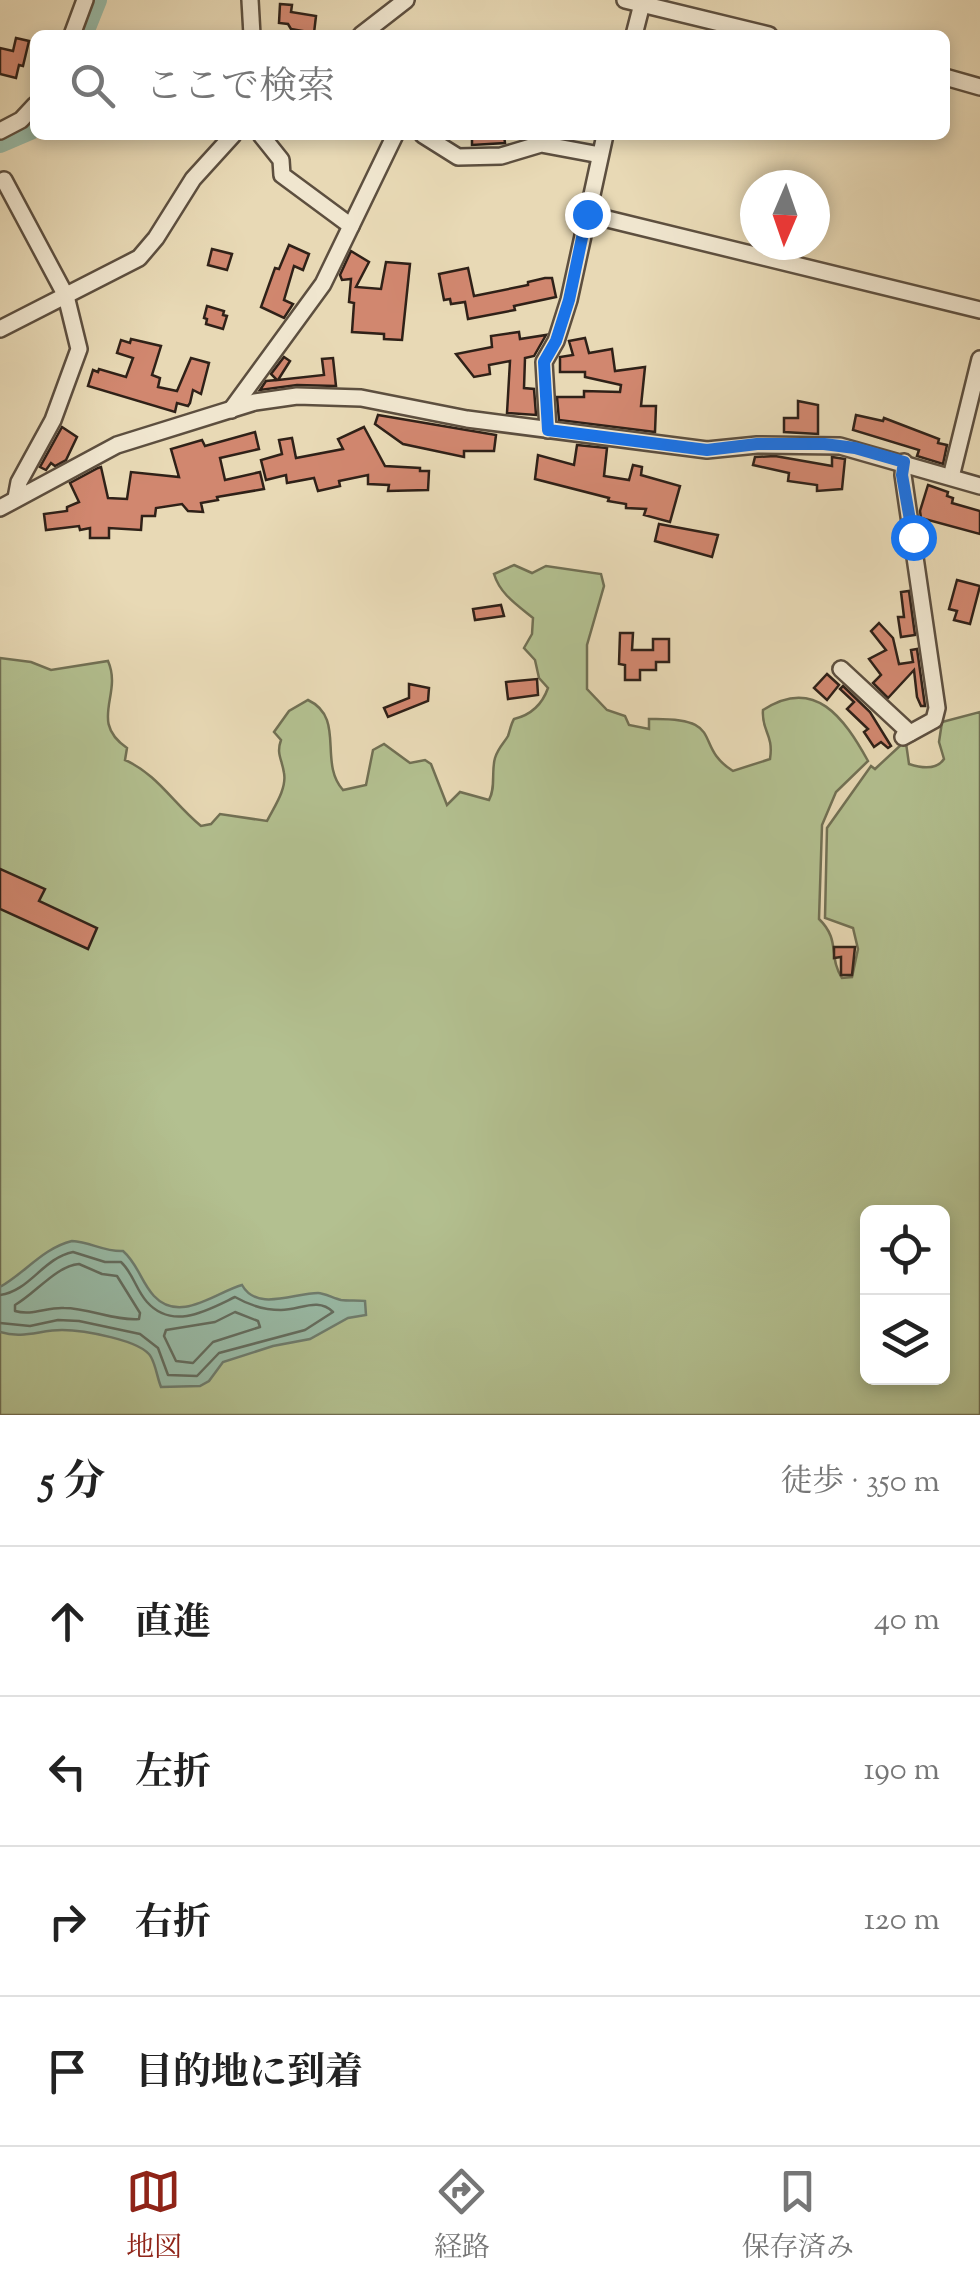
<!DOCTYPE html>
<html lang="ja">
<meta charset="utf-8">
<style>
body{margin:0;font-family:"Sorts Mill Goudy","Noto Serif JP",serif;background:#f2f2f2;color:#222}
.controls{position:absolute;right:30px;bottom:30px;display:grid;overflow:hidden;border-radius:15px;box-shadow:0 5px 15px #0003}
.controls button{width:90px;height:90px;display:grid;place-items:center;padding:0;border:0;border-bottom:2px solid #e0e0e0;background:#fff;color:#222;font:50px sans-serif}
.compass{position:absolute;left:740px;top:170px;width:90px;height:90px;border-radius:50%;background:#fff;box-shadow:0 5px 15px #0003;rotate:182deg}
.stop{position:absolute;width:30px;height:30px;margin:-22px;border:8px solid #1a73e8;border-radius:50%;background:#fff}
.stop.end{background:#1a73e8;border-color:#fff;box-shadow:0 2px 10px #0008}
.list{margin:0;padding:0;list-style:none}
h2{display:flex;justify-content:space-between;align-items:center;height:130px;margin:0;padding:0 40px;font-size:42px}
h2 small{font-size:32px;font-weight:400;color:#767676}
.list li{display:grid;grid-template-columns:65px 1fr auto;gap:30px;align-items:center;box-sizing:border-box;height:150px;padding:0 40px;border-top:2px solid #e0e0e0}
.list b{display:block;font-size:38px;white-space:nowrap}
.list em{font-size:32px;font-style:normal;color:#767676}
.icon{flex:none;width:55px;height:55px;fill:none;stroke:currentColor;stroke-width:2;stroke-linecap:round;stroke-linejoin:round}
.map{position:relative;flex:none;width:980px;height:1415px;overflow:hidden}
.search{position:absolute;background:#fff;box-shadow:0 5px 15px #0003;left:30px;right:30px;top:30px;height:110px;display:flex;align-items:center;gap:25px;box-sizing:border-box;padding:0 35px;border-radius:15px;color:#767676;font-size:38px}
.sheet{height:730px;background:#fff}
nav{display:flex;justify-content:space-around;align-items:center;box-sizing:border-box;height:140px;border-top:2px solid #e0e0e0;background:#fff;font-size:28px;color:#767676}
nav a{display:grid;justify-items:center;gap:5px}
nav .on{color:#8f2418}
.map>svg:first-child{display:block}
.green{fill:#b3c090;stroke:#717054;stroke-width:2.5;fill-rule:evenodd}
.water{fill:#99bba7;stroke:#6f7d6e;stroke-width:2.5}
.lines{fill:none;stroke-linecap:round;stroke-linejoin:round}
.shore{stroke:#646e60;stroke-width:2.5}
.river{stroke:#99bba7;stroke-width:22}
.building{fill:#d1876f;stroke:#2f2118;stroke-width:2.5}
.minor-casing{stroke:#5d4f3f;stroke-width:20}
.minor{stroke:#f0e6cf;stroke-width:15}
.route{stroke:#1a73e8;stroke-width:12}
</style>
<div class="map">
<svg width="980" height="1415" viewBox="0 0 980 1415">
<rect width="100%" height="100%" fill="#e8d9b5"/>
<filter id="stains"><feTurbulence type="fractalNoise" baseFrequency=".002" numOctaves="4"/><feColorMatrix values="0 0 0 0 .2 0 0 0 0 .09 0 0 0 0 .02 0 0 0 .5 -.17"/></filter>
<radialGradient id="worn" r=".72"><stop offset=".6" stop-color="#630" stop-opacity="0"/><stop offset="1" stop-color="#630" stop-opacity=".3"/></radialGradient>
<!-- green -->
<path class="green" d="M514 565 532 573 546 566 601 574 604 586 587 645V689L607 710 625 716 629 725 649 729V719C729 717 691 745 733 771L770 759C774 734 761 731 763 710 815 676 844 718 868 761L836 792 822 825 819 919C841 940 828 957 842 978L852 977 858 949 853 928 825 918 827 828 871 766 875 769 903 743H906L909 764C921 768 936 771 944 759L939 742 942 722 980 712V1415H0V658L31 662 51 670 108 661C123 695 88 721 127 748L125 760C157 774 174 804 201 826L211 824 220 814 267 821C274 807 287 789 284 773 282 759 276 754 281 740L274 732 289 711 308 700C346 718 318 762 343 790L366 785 373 750 384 744 410 763 425 760 431 764 447 805 460 792 489 800C496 788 491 772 495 758 498 748 504 743 508 736 510 730 511 724 514 719 531 715 542 705 548 688L539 678 535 660 524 648 532 634 533 618C517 605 500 594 494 574ZM868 1212H942V1378H868Z"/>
<!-- water -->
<path class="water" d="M72 1241C91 1242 104 1252 123 1251 138 1264 141 1282 154 1296 180 1324 216 1292 242 1285 257 1312 294 1293 318 1293 324 1293 333 1298 341 1300 349 1301 357 1300 365 1301L366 1315 348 1318 310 1339 273 1346 223 1362 209 1381 200 1386 161 1387C157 1377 156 1366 151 1357 142 1340 82 1330 62 1330 40 1330 23 1339 0 1332V1287C25 1273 43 1248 72 1241Z"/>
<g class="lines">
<!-- shore -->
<g class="shore">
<path d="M79 1264 102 1274 117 1276 140 1313 139 1319C115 1321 89 1308 64 1308 47 1307 32 1316 15 1311V1305C36 1293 56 1266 79 1264Z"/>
<path d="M0 1295C30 1291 43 1258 73 1252L105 1262H121C133 1273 136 1290 147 1302 173 1331 208 1310 235 1297 249 1305 263 1310 281 1310 300 1310 318 1297 333 1312L305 1330 219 1353 197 1376 168 1375 158 1348 140 1334 79 1321 58 1320 30 1326 0 1323"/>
<polygon points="235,1312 258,1321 260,1327 213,1342 193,1363 176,1361 164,1336 166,1330 215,1322"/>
</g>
<!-- river -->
<g class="river">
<polyline points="82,35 96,0"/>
<polyline points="0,142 35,127"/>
</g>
</g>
<!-- building -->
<g class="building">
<polygon points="280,4 292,5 291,12 316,16 314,33 291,29 288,24 279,23"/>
<polygon points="16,38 29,41 23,66 19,65 16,78 0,74 0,48 13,51"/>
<polygon points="472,135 504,135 505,143 472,145"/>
<polygon points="289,245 309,254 303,270 294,266 284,300 293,304 284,318 261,307 275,268 279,269"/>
<polygon points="212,249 232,254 227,270 208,265"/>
<polygon points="351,251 369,262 356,287 381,289 386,262 410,264 402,340 384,339 384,334 352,332 354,303 349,302 351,279 342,280 340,275"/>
<polygon points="468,268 474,296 528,285 528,282 545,278 552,278 556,297 514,306 515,310 468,319 465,302 451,304 450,299 444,300 439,274"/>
<polygon points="207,306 224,311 223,315 227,316 223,329 206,324 207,319 204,318"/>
<polygon points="519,332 520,339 546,335 534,356 525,358 524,388 534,389 536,415 507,413 510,361 489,365 490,374 474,377 456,354 492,347 491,336"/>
<polygon points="585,338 589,353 612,349 615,371 645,367 641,406 656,406 655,432 559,420 557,397 584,397 584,391 620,392 621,385 585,377 585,372 560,372 560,357 573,355 569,341"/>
<polygon points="131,339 161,346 152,375 160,378 158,387 177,391 191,358 209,363 201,394 193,390 190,403 188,406 177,403 175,412 88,386 93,370 98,372 99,369 126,377 133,358 117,353 121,340 130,343"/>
<polygon points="284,357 290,361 278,380 324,375 322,359 333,358 336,386 297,385 260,390 266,381 277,380 271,374"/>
<polygon points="798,401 818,405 818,434 784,432 784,418 798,418"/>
<polygon points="378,415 496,435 494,451 464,451 464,457 403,444 375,424"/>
<polygon points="856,415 883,421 884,418 939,439 938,443 947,445 943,464 917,456 919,450 853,430"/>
<polygon points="62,427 77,437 66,460 55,466 51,463 46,470 40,467"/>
<polygon points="364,427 385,466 420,468 420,471 429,471 428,490 388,491 389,485 368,484 368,475 339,481 340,486 318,491 314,478 287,483 286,475 266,480 261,460 282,454 279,440 292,438 296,458 343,449 338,439"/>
<polygon points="255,432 259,449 220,458 225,480 260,472 264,489 217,497 218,500 201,503 203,512 188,511 182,504 156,508 155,516 142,516 141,530 109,528 109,538 90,538 90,528 80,530 79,526 46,530 44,514 67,511 67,507 79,502 70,483 98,468 101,467 108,498 127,499 131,472 179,477 171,449 202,440 205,446"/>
<polygon points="577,445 607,448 604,476 629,480 633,465 642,467 641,475 680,486 670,522 644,515 646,509 626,508 626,504 608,501 609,498 535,479 538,455 574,465"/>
<polygon points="775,456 832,466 832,457 845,459 842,489 817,491 817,485 788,481 789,473 753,465 755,457"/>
<polygon points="928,485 948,492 947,496 953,498 952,503 980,511 980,534 921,518 920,511"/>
<polygon points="659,524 718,535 712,557 655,541"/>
<polygon points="957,580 980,586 970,624 954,620 957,611 949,609"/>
<polygon points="909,591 915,635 901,637 898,617 904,617 901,592"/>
<polygon points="501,605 504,616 475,620 473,609"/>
<polygon points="879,623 893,638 899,664 913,662 911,650 917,649 925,706 921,706 917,697 914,670 888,698 873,683 881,675 869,659 886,650 871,631"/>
<polygon points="620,633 633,633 632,650 653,650 653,639 669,639 669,662 656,662 656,670 640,670 640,680 625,680 625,665 619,664"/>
<polygon points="827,674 839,685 827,700 814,688"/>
<polygon points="537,679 538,695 508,699 506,682"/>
<polygon points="409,684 429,688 428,701 388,717 384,708 409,698"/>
<polygon points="843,686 870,712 891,746 888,748 881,742 874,747 864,732 868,729 847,709 854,702 840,689"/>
<polygon points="0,869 45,889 39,901 97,928 88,949 0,909"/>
<polygon points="834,947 855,947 852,975 841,975 841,957 834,958"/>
</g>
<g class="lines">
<!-- minor casing -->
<g class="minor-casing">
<g id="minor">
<polyline points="250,0 252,35"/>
<polyline points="625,0 769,35"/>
<polyline points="72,35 85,0"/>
<polyline points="361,35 406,0"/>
<polyline points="634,35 643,0"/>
<polyline points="945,77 980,87"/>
<polyline points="0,131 21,120 35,105"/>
<polyline points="261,135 281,160 282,175 351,226"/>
<polyline points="423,135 458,157 501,156 541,144 600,155"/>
<polyline points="4,180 66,296 79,349 53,420 19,482 16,498"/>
<polyline points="587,214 980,310"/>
<polyline points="0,329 139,258 156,238 193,179 233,135"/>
<polyline points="231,410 323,284 395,135"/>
<polyline points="548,430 544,362 556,341 569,300 605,135"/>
<polyline points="951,477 980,359"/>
<polyline points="0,508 117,445 255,402 297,396 361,398 467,419 707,450 757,445 840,446 980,486"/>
<polyline points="841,669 910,733"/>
<polyline points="903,737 934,720 937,708 903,475 904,462"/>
</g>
</g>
<!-- minor -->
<use href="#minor" class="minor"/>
</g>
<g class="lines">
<!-- route -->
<polyline class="route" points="587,214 569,300 556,341 544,362 548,430 707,450 757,444 824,444 855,448 904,462 902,475 913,537"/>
</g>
<rect width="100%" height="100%" filter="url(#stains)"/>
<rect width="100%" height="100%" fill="url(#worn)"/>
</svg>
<div class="controls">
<button><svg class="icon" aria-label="locate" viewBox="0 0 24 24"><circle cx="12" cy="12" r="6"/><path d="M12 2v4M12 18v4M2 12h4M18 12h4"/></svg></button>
<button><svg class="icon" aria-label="layers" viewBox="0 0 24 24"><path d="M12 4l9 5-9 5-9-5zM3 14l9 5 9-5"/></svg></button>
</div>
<svg class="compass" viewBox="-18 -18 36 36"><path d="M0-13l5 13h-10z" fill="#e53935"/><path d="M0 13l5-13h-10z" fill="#767676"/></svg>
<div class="stop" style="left:913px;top:537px"></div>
<div class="stop end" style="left:587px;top:214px"></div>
<div class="search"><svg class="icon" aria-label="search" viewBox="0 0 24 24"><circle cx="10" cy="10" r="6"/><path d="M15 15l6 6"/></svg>ここで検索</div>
</div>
<section class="sheet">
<h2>5 分<small>徒歩 · 350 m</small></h2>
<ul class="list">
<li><svg class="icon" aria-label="ahead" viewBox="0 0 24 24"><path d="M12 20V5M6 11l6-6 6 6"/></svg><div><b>直進</b></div><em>40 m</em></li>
<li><svg class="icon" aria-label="left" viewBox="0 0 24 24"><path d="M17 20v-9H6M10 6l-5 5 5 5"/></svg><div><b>左折</b></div><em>190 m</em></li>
<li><svg class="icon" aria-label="right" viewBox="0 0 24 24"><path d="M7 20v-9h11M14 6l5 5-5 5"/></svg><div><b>右折</b></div><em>120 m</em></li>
<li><svg class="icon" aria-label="arrive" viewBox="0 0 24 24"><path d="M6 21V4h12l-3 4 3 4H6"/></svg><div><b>目的地に到着</b></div></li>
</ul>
</section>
<nav>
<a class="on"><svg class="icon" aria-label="map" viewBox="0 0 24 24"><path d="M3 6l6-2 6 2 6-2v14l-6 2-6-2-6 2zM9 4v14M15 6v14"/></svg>地図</a>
<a><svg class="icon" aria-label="directions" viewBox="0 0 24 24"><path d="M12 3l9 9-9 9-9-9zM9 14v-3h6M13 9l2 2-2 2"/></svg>経路</a>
<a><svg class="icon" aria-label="saved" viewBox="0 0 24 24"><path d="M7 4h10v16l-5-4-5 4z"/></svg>保存済み</a>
</nav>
